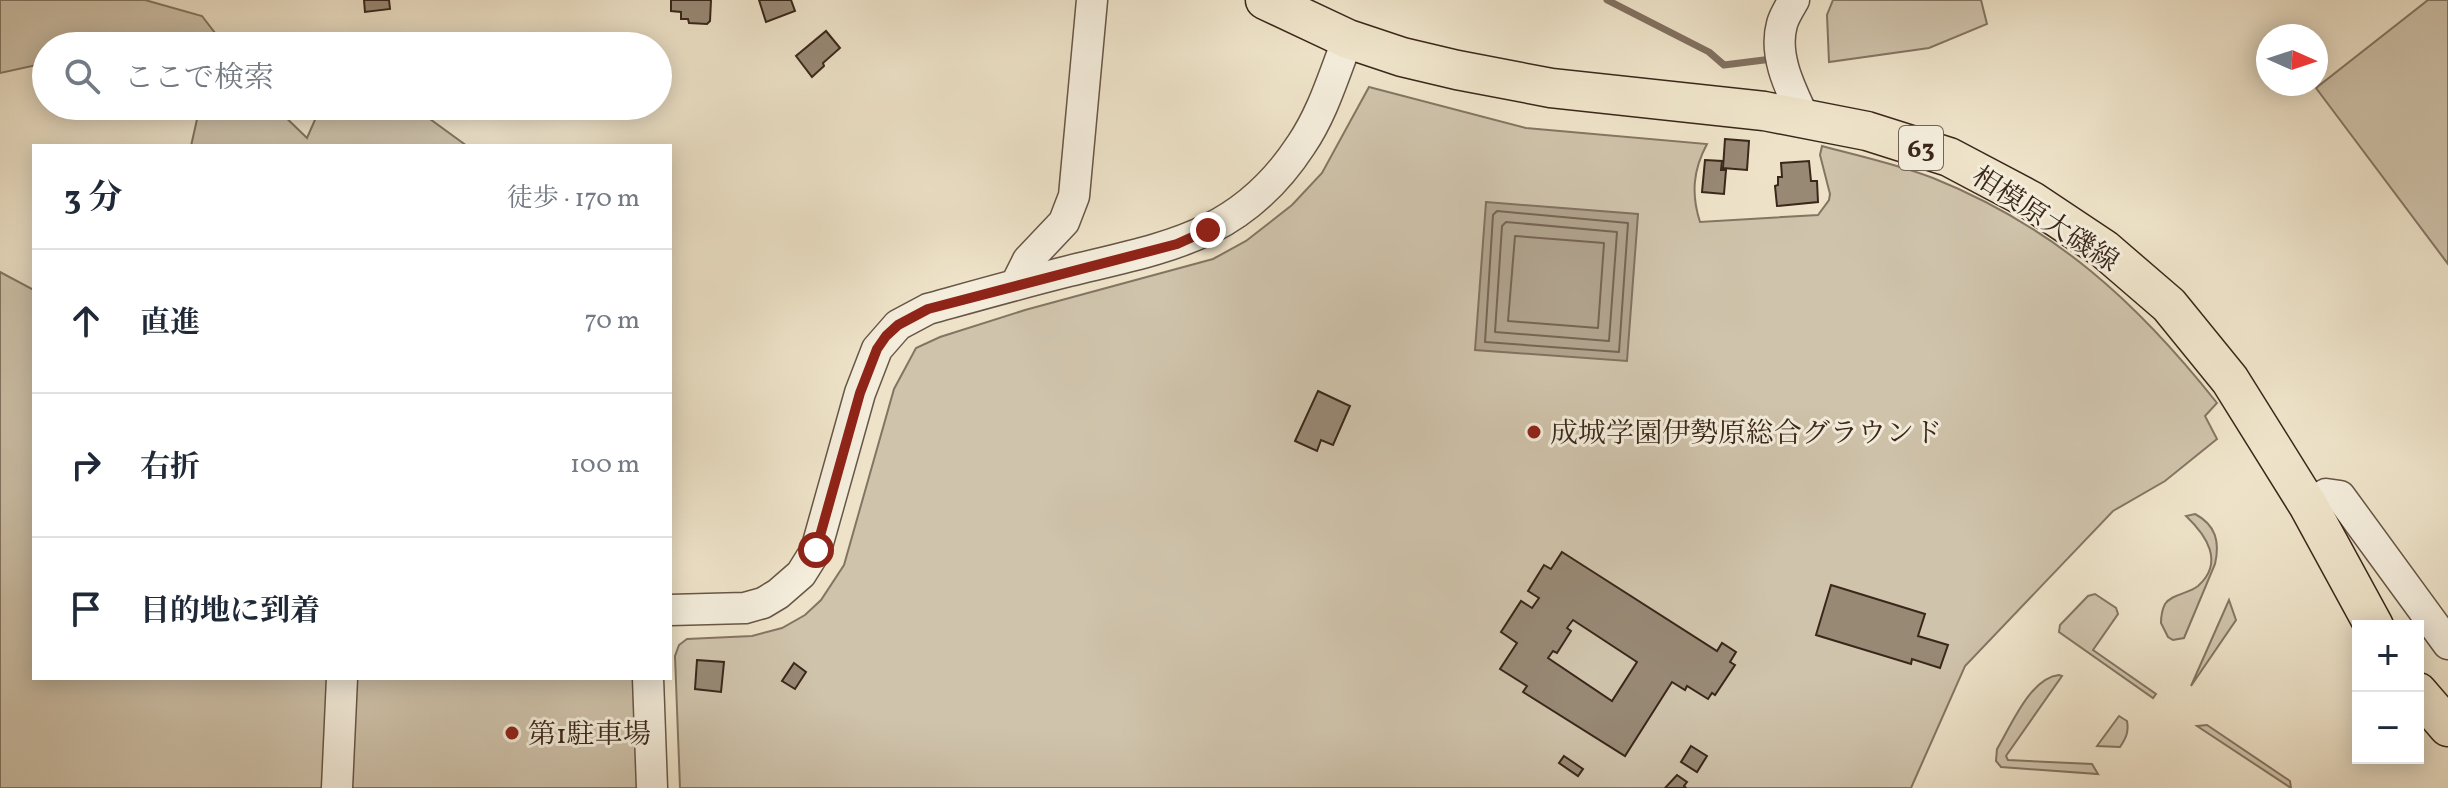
<!DOCTYPE html>
<html lang="ja">
<meta charset="utf-8">
<style>
body{margin:0;font-family:Vollkorn,"Noto Serif JP",serif;background:#f6f6f7;color:#1f2937}
.controls{position:absolute;right:24px;bottom:24px;display:grid;overflow:hidden;border-radius:0px;box-shadow:0 4px 20px #0003}
.controls button{width:72px;height:72px;display:grid;place-items:center;padding:0;border:0;border-bottom:2px solid #e0e1e3;background:#fff;color:#1f2937;font:40px sans-serif}
.compass{position:absolute;left:2256px;top:24px;width:72px;height:72px;border-radius:50%;background:#fff;box-shadow:0 4px 20px #0003;rotate:93deg}
.stop{position:absolute;width:24px;height:24px;margin:-18px;border:6px solid #8f2418;border-radius:50%;background:#fff}
.stop.end{background:#8f2418;border-color:#fff;box-shadow:0 2px 8px #0008}
.list{margin:0;padding:0;list-style:none}
h2{display:flex;justify-content:space-between;align-items:center;height:104px;margin:0;padding:0 32px;font-size:34px}
h2 small{font-size:26px;font-weight:400;color:#747a83}
.list li{display:grid;grid-template-columns:52px 1fr auto;gap:24px;align-items:center;box-sizing:border-box;height:144px;padding:0 32px;border-top:2px solid #e0e1e3}
.list b{display:block;font-size:30px;white-space:nowrap}
.list em{font-size:26px;font-style:normal;color:#747a83}
.icon{flex:none;width:44px;height:44px;fill:none;stroke:currentColor;stroke-width:2;stroke-linecap:round;stroke-linejoin:round}
.map{position:relative;flex:none;width:2448px;height:788px;overflow:hidden}
.search{position:absolute;background:#fff;box-shadow:0 4px 20px #0003;left:32px;top:32px;width:640px;height:88px;display:flex;align-items:center;gap:20px;box-sizing:border-box;padding:0 28px;border-radius:44px;color:#747a83;font-size:30px}
.panel{position:absolute;background:#fff;box-shadow:0 4px 20px #0003;left:32px;top:144px;width:640px;height:536px;border-radius:0px}
.map>svg:first-child{display:block}
.green{fill:#cfc3ab;stroke:#847563;stroke-width:2}
.water{fill:#b1a38e;stroke:#817160;stroke-width:2}
.lines{fill:none;stroke-linecap:round;stroke-linejoin:round}
.shore{stroke:#766554;stroke-width:2}
.stream{stroke:#817160;stroke-width:7}
.building{fill:#988975;stroke:#3a271b;stroke-width:2;fill-rule:evenodd}
.minor-casing{stroke:#675646;stroke-width:33}
.major-casing{stroke:#3a271b;stroke-width:41}
.minor{stroke:#f4eddc;stroke-width:30}
.major{stroke:#eee3c9;stroke-width:38}
.route{stroke:#8f2418;stroke-width:10}
.poi-dot{fill:#8f2418;stroke:#f4eddc;stroke-width:3}
.labels{text-anchor:middle;stroke-width:6;stroke-linejoin:round;paint-order:stroke}
.shield{fill:#f4eddc;stroke:#726255;stroke-width:2}
.shield-label{font-size:26px;font-weight:bold;fill:#3a271b}
.street-label{font-size:28px;fill:#3a271b;stroke:#f4eddc}
.poi-label{font-size:28px;fill:#3a271b;stroke:#f4eddc;text-anchor:start}
</style>
<div class="map">
<svg width="2448" height="788" viewBox="0 0 2448 788">
<rect width="100%" height="100%" fill="#eee3c9"/>
<filter id="stains"><feTurbulence type="fractalNoise" baseFrequency=".0025" numOctaves="4"/><feColorMatrix values="0 0 0 0 .2 0 0 0 0 .09 0 0 0 0 .02 0 0 0 .5 -.17"/></filter>
<radialGradient id="worn" r=".72"><stop offset=".6" stop-color="#630" stop-opacity="0"/><stop offset="1" stop-color="#630" stop-opacity=".3"/></radialGradient>
<!-- green -->
<g class="green">
<polygon points="0,0 145,0 202,16 225,46 46,46 46,63 0,73"/>
<polygon points="1833,0 1981,0 1987,24 1929,48 1829,62 1827,15"/>
<polygon points="2428,0 2448,0 2448,264 2316,88"/>
<path d="M1369 87 1526 128 1707 144C1693 170 1691 194 1700 222L1818 215 1829 200 1830 194 1820 155 1822 146C1859 156 1897 164 1933 178 2055 227 2137 302 2217 403L2205 416 2217 439 2165 481 2113 511 1965 666 1911 788H680L675 656 679 645 687 639 752 636 782 628 805 615 821 600 844 565 894 389 916 348 940 337 1025 310 1213 259 1246 241 1292 205 1322 173Z"/>
<polygon points="200,106 274,106 307,138 321,106 412,106 467,146 191,146"/>
<polygon points="0,272 34,290 34,678 636,678 639,788 0,788"/>
<path d="M2195 514C2216 525 2220 542 2215 564L2184 638 2173 640 2168 637 2161 623C2161 617 2162 610 2165 604 2172 594 2188 594 2198 586 2225 562 2206 535 2186 516Z"/>
<polygon points="2095,594 2116,608 2118,614 2093,650 2156,694 2153,698 2059,632 2060,625 2088,596"/>
<polygon points="2229,600 2236,620 2191,686"/>
<path d="M2059 675 2062 676 2006 756 2008 760 2092 764 2098 774 2001 767 1996 761 1997 749C2011 726 2030 678 2059 675Z"/>
<path d="M2119 716 2127 721C2129 732 2126 738 2120 747L2097 746Z"/>
<polygon points="2207,725 2290,781 2291,788 2197,726"/>
</g>
<!-- water -->
<polygon class="water" points="1486,202 1638,214 1627,361 1475,350"/>
<g class="lines">
<!-- shore -->
<g class="shore">
<polygon points="1497,211 1628,223 1619,352 1485,342 1493,215"/>
<polygon points="1506,222 1617,232 1609,341 1495,332 1502,226"/>
<polygon points="1515,236 1604,243 1598,328 1508,321"/>
</g>
<!-- stream -->
<polyline class="stream" points="1607,0 1709,52 1724,65 1772,59"/>
</g>
<!-- building -->
<g class="building">
<polygon points="364,0 389,0 390,9 365,12"/>
<polygon points="671,0 711,0 710,21 707,24 689,23 688,19 681,19 681,12 671,11"/>
<polygon points="759,0 791,0 795,11 766,22"/>
<polygon points="826,31 840,48 823,63 824,66 812,77 796,56"/>
<polygon points="1725,139 1749,141 1747,170 1723,168"/>
<polygon points="1705,160 1722,161 1721,170 1726,170 1724,194 1702,192"/>
<polygon points="1809,161 1811,181 1817,181 1818,202 1777,206 1775,186 1778,185 1778,177 1782,177 1781,163"/>
<polygon points="1318,391 1350,406 1333,445 1321,440 1317,451 1295,441"/>
<path d="M1562 552 1717 651 1722 643 1736 652 1730 662 1735 665 1715 695 1712 693 1708 699 1687 686 1685 690 1672 682 1625 756 1523 692 1527 686 1500 669 1517 643 1501 632 1521 601 1532 608 1539 598 1528 591 1544 565 1551 569ZM1573 620 1637 662 1612 701 1548 658 1553 651 1557 653 1571 631 1567 628Z"/>
<polygon points="1831,585 1925,614 1918,636 1948,645 1940,668 1912,659 1911,664 1816,635"/>
<polygon points="697,660 724,662 721,692 695,689"/>
<polygon points="794,663 806,672 795,689 782,681"/>
<polygon points="1691,746 1707,756 1697,772 1681,762"/>
<polygon points="1564,756 1583,769 1578,776 1559,763"/>
<polygon points="1677,775 1687,782 1684,786 1686,788 1665,788"/>
</g>
<g class="lines">
<!-- minor casing -->
<g class="minor-casing">
<g id="minor">
<path d="M1794 0C1790 7 1784 16 1782 24 1773 56 1791 90 1804 118"/>
<polyline points="1016,284 1028,260 1064,222 1074,196 1092,0"/>
<polyline points="2308,505 2326,494 2340,496 2448,644"/>
<path d="M670 610 745 608 763 603 778 594 801 574 816 550 860 393 877 349 898 325 928 309C975 296 1021 283 1069 271 1167 247 1241 237 1301 145 1323 113 1334 74 1348 39"/>
<polyline points="648,678 652,788"/>
<polyline points="337,788 342,678"/>
</g>
</g>
<!-- major casing -->
<g class="major-casing">
<g id="major">
<polyline points="1265,0 1348,39 1402,57 1457,70 1551,88 1764,111 1867,131 1949,157 2032,201 2104,249 2169,305 2230,380 2308,505 2374,626"/>
<polyline points="2418,692 2448,727"/>
</g>
</g>
<!-- minor -->
<use href="#minor" class="minor"/>
<!-- major -->
<use href="#major" class="major"/>
</g>
<g class="lines">
<!-- route -->
<polyline class="route" points="816,550 860,393 877,349 886,336 898,325 928,309 1177,244 1208,230"/>
</g>
<!-- markers -->
<g class="poi-dot">
<circle cx="1534" cy="432" r="8"/>
<circle cx="512" cy="733" r="8"/>
</g>
<g class="labels">
<!-- shield labels -->
<rect class="shield" x="1899" y="126" width="44" height="44" rx="6"/>
<g class="shield-label">
<text x="1921" y="157">63</text>
</g>
<!-- street labels -->
<g class="street-label">
<text transform="translate(2046 218) rotate(33)" y="10">相模原大磯線</text>
</g>
<!-- poi labels -->
<g class="poi-label">
<text x="1550" y="442">成城学園伊勢原総合グラウンド</text>
<text x="528" y="743">第1駐車場</text>
</g>
</g>
<rect width="100%" height="100%" filter="url(#stains)"/>
<rect width="100%" height="100%" fill="url(#worn)"/>
</svg>
<div class="controls">
<button>+</button>
<button>−</button>
</div>
<svg class="compass" viewBox="-18 -18 36 36"><path d="M0-13l5 13h-10z" fill="#e53935"/><path d="M0 13l5-13h-10z" fill="#747a83"/></svg>
<div class="stop" style="left:816px;top:550px"></div>
<div class="stop end" style="left:1208px;top:230px"></div>
<div class="search"><svg class="icon" aria-label="search" viewBox="0 0 24 24"><circle cx="10" cy="10" r="6"/><path d="M15 15l6 6"/></svg>ここで検索</div>
<section class="panel">
<h2>3 分<small>徒歩 · 170 m</small></h2>
<ul class="list">
<li><svg class="icon" aria-label="ahead" viewBox="0 0 24 24"><path d="M12 20V5M6 11l6-6 6 6"/></svg><div><b>直進</b></div><em>70 m</em></li>
<li><svg class="icon" aria-label="right" viewBox="0 0 24 24"><path d="M7 20v-9h11M14 6l5 5-5 5"/></svg><div><b>右折</b></div><em>100 m</em></li>
<li><svg class="icon" aria-label="arrive" viewBox="0 0 24 24"><path d="M6 21V4h12l-3 4 3 4H6"/></svg><div><b>目的地に到着</b></div></li>
</ul>
</section>
</div>
